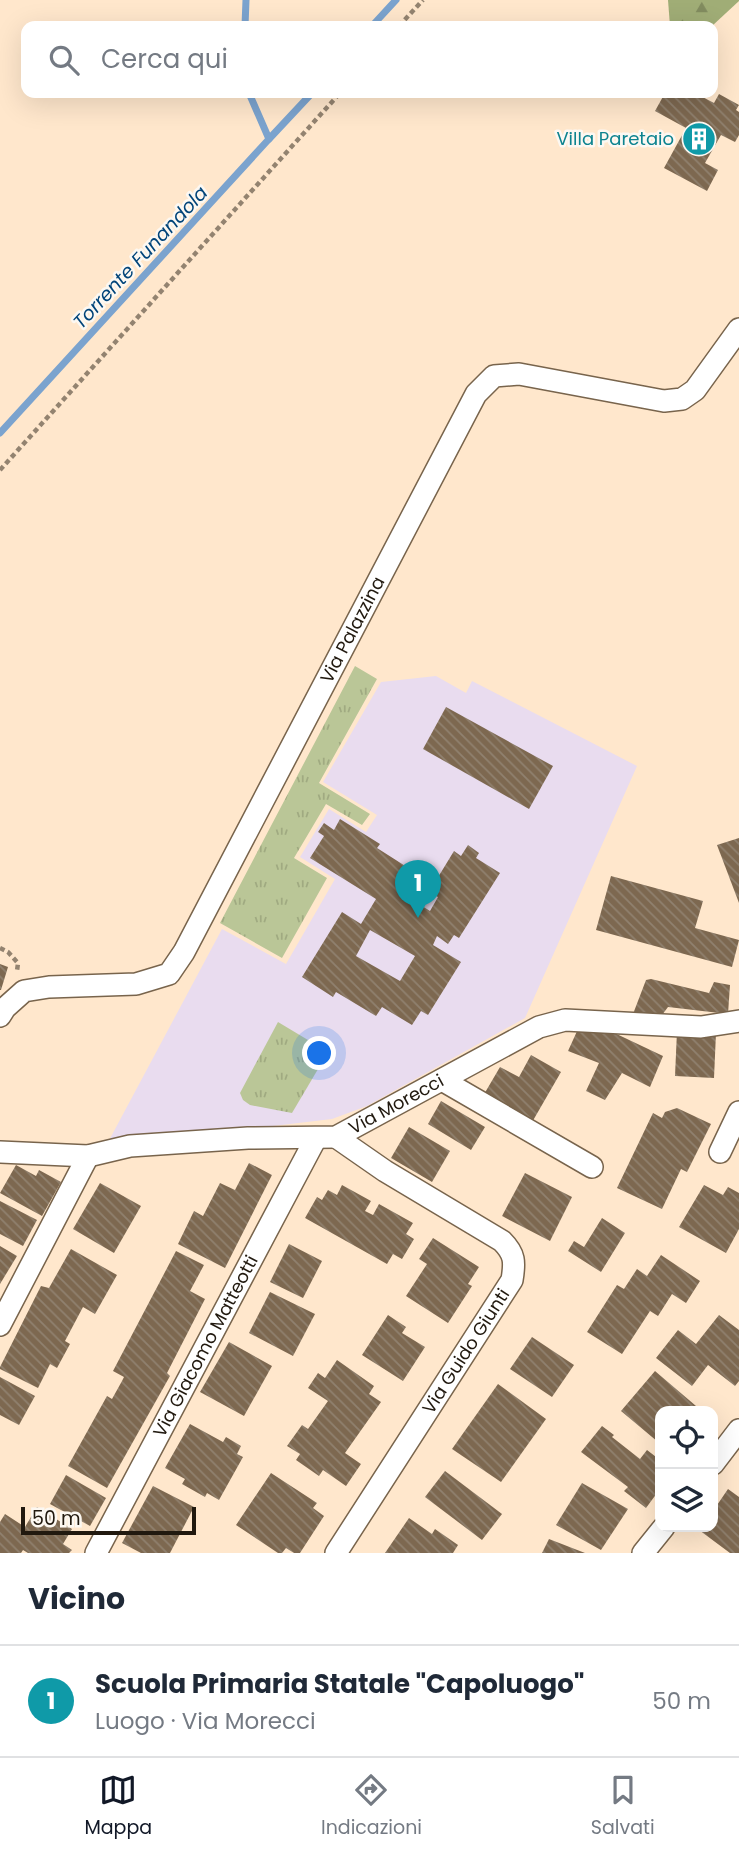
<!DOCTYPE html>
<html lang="it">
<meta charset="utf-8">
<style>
body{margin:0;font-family:Poppins,sans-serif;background:#f2f2f3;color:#1f2937}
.controls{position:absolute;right:21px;bottom:21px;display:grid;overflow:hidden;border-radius:14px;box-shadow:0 7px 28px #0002}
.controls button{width:63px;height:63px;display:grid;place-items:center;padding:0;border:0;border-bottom:2px solid #e0e1e3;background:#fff;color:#1f2937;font:35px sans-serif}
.scale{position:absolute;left:21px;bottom:18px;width:175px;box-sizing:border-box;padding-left:7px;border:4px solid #21190f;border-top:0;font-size:19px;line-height:24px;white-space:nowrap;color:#21190f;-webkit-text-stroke:5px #fcf8f2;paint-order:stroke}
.you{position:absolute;left:320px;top:1054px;width:24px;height:24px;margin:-18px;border:5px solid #fff;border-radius:50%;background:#1a73e8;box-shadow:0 0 0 10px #1a73e833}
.badge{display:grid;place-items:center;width:46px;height:46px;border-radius:50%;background:#111827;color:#fff;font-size:23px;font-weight:700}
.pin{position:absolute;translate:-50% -58px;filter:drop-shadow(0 2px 4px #0008)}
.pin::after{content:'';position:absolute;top:37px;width:24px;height:21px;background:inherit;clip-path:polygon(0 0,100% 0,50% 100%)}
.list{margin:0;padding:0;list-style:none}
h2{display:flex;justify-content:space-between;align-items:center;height:91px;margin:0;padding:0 28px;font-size:30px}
h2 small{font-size:23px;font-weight:400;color:#747a83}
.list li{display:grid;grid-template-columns:46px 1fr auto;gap:21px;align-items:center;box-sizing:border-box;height:112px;padding:0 28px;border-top:2px solid #e0e1e3}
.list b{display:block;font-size:26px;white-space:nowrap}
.list p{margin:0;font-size:23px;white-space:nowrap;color:#747a83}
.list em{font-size:23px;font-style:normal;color:#747a83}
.icon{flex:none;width:38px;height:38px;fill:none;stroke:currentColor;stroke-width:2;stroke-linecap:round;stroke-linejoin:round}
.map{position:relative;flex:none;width:739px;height:1553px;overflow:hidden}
.search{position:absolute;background:#fff;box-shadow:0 7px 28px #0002;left:21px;right:21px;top:21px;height:77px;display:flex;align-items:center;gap:18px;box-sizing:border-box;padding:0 24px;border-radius:14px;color:#747a83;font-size:26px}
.sheet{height:203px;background:#fff}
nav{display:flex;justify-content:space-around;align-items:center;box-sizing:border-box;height:98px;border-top:2px solid #e0e1e3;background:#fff;font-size:19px;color:#747a83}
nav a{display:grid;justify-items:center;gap:4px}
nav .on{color:#111827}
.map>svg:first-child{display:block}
.education{fill:#e9dcef}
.grass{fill:url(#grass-tufts)}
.forest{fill:url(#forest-firs)}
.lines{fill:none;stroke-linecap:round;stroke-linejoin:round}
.stream{stroke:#7ba3ce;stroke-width:7}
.building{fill:url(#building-back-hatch);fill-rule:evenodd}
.street-casing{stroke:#78644c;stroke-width:24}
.path{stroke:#938370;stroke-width:4.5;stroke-dasharray:5 3.5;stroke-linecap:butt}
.street{stroke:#fff;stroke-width:21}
.labels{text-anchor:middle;stroke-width:5;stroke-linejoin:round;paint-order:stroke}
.culture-label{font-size:18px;fill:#0d838f;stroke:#fcf8f2;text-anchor:end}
.street-label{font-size:18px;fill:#21190f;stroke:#fcf8f2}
.water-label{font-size:19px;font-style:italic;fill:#014479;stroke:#fcf8f2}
</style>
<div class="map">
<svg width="739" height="1553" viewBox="0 0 739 1553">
<defs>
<pattern id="grass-tufts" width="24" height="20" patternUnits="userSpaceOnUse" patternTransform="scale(1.75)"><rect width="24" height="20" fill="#bac697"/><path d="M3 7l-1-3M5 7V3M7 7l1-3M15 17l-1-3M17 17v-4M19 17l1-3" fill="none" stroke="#a0aa81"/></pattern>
<pattern id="forest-firs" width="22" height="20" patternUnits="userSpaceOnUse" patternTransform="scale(1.75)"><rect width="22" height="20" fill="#a0ad76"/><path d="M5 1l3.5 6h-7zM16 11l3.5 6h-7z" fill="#828c5f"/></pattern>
<pattern id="building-back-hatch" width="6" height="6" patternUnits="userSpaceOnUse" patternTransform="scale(1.75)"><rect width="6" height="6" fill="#7d6850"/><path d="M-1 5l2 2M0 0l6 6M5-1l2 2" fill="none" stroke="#90816f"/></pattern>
</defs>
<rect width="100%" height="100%" fill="#ffe7cc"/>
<!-- education -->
<polygon class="education" points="436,676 466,693 472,681 637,766 525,1018 367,1106 332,1119 106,1146 222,929 286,964 335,879 300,857 329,809 366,832 377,815 323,782 381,682"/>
<!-- grass -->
<g class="grass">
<polygon points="355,666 377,679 319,783 370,814 362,825 326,804 294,858 327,878 282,958 220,923"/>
<polygon points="278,1022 318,1046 324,1059 292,1113 250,1105 243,1100 240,1093"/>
</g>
<!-- forest -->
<polygon class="forest" points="668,0 739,0 739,1 712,26 670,26"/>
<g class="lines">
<!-- stream -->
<g class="stream">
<polyline points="245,26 246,0"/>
<polyline points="372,26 396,0"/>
<polyline points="269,139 312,93"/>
<polyline points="0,433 269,139 249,93"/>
</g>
</g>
<!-- building -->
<g class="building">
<polygon points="665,93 695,93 714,103 719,94 739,105 736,110 739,112 739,135 735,142 721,135 705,163 718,170 707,191 664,168 686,128 655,111"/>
<polygon points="446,707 553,766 529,809 423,749"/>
<path d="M340 819 380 844 377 848 410 869 397 890 430 911 438 897 429 892 454 851 461 856 468 845 479 853 476 858 500 873 459 938 454 935 448 944 437 936 433 945 461 962 428 1015 421 1011 412 1025 382 1007 376 1016 336 992 333 997 302 977 342 912 361 924 376 899 310 858 324 836 318 832 324 823 334 830ZM370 930 415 956 400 981 356 956Z"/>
<polygon points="739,838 739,903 717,845"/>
<polygon points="611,876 703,901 695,928 739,940 732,967 596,930"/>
<polygon points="0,964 8,967 1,990 0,990"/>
<polygon points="651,979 709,993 714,982 730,985 728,1014 668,1007 662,1015 633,1014 646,980"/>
<polygon points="578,1029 606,1029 663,1056 650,1087 622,1073 605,1100 586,1091 599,1063 568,1051"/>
<polygon points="677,1031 716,1033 714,1078 675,1076"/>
<polygon points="531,1055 561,1072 531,1124 483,1096 500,1067 519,1077"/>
<polygon points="441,1101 485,1127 471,1150 428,1124"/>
<polygon points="677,1108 711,1124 687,1172 681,1169 662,1209 617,1188 653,1113 662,1118 665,1112"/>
<polygon points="409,1127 450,1151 432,1182 391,1158"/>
<polygon points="249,1163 272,1175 225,1268 178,1244 194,1211 203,1216 220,1183 235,1190"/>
<polygon points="16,1165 36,1176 39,1170 61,1182 42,1216 0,1193"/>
<polygon points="525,1173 572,1197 550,1241 502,1216"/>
<polygon points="100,1183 141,1206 114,1253 73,1229"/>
<polygon points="342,1185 371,1201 365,1211 373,1215 379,1204 413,1223 406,1234 414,1239 402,1259 393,1254 387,1264 305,1218 317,1197 322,1200 328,1190 337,1195"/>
<polygon points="704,1185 723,1195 728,1187 739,1193 739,1229 726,1253 679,1227"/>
<polygon points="0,1201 37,1220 23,1246 0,1234"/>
<polygon points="602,1218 625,1233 601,1272 568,1251 574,1241 584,1247"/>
<polygon points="433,1238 479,1267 468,1284 472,1286 448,1323 406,1296 427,1264 419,1259"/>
<polygon points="289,1244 322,1261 303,1298 270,1282"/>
<polygon points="0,1246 17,1256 0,1284"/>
<polygon points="71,1249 117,1275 95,1314 83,1307 65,1341 70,1344 57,1368 50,1364 38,1388 0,1369 0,1367 41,1286 49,1288"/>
<polygon points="176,1251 204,1265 190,1291 205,1299 167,1373 170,1376 107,1488 68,1466 107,1396 112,1399 122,1381 124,1377 113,1371"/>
<polygon points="661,1255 700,1281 686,1303 672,1294 658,1316 650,1311 622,1354 587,1332 617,1285 624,1289 637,1269 647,1276"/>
<polygon points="270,1292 315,1314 293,1356 249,1333"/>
<polygon points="388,1315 406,1327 402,1333 425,1347 403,1381 362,1355"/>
<polygon points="719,1315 739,1330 739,1381 735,1386 708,1365 692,1386 656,1358 678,1330 696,1344"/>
<polygon points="532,1337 574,1365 552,1397 510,1369"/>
<polygon points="229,1342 272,1366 244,1416 200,1392"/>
<polygon points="337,1360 374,1386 369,1394 381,1402 345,1453 361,1464 346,1486 323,1470 319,1476 296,1460 300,1454 287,1446 302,1425 308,1429 328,1401 308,1388 318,1373 325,1378"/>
<polygon points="655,1371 696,1406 692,1411 660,1411 660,1440 658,1442 621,1411"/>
<polygon points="0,1377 35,1396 19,1425 0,1415"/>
<polygon points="498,1384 546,1419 501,1482 452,1449"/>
<polygon points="190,1424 223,1442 226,1437 241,1446 237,1454 243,1457 219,1500 207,1493 205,1497 182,1484 185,1479 165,1468"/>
<polygon points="602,1426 614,1435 612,1437 640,1459 647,1450 660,1460 660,1489 646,1508 624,1491 628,1487 581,1452"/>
<polygon points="445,1471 502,1514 482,1540 425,1497"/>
<polygon points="271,1473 317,1503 313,1508 324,1516 300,1553 294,1553 286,1548 282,1553 278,1553 236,1525"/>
<polygon points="66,1475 106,1498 90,1526 50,1504"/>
<polygon points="582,1483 628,1509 601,1550 556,1525"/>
<polygon points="153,1486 194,1507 170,1553 141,1553 122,1543"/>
<polygon points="728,1489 739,1497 739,1553 730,1553 699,1530 701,1527 713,1527 713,1511"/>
<polygon points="37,1507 72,1529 63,1544 72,1550 69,1553 28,1553 23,1550 21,1553 0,1553 0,1522 5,1514 25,1527"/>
<polygon points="409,1518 432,1534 435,1529 458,1545 453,1553 385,1553"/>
<polygon points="549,1539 585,1553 542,1553"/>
</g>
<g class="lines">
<!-- street casing -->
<g class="street-casing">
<g id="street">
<path id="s1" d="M0 1016 5 1008 24 991 49 987 136 984 169 974 184 952 476 394 494 376 519 374 664 401 682 399 695 390 739 329"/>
<polyline points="442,1080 592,1167"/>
<path id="s2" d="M0 1152 88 1156 130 1146 248 1138 336 1137 539 1027 565 1020 701 1027 739 1021"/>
<polyline points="720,1152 739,1112"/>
<polyline points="0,1325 88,1156"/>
<polyline points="713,1464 739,1430"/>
<path id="s3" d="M96 1553 316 1138"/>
<path id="s4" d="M336 1553 512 1280C515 1262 515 1254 502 1241L385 1171 336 1137"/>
<polyline points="643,1553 664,1527"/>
</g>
</g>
<!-- path -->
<g class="path">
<polyline points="399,26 423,0"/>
<polyline points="0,470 340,93"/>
<polyline points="0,948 8,952 18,963 17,971"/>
</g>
<!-- street -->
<use href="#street" class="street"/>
</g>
<!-- icons -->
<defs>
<g id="building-disc" transform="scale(1.75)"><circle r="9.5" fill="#0f9aa8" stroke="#fcf8f2"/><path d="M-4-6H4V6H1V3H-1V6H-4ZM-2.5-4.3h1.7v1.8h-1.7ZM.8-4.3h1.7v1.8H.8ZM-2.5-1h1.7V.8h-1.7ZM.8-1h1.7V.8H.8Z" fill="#fff"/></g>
</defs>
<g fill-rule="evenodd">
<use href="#building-disc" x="699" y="139"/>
</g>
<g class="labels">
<!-- culture labels -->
<g class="culture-label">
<text x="674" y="145">Villa Paretaio</text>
</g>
<!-- street labels -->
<g class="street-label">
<text dy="6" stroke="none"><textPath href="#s1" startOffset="572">Via Palazzina</textPath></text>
<text dy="6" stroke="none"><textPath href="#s2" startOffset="406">Via Morecci</textPath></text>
<text dy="6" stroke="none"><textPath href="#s3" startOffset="234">Via Giacomo Matteotti</textPath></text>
<text dy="6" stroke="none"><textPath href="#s4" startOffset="240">Via Guido Giunti</textPath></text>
</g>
<!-- water labels -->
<g class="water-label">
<text transform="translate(140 257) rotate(-47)" y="7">Torrente Funandola</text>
</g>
</g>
</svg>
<div class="controls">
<button><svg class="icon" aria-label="locate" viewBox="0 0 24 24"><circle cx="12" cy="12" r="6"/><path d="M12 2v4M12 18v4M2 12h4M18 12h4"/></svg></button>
<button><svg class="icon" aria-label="layers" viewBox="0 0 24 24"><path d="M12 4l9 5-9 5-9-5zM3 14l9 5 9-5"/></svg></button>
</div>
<div class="scale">50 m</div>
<div class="you"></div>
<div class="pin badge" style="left:418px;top:918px;background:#0f9aa8">1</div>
<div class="search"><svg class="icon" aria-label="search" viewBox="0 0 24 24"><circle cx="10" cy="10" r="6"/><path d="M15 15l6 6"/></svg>Cerca qui</div>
</div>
<section class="sheet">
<h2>Vicino<small></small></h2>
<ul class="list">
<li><span class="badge" style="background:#0f9aa8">1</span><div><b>Scuola Primaria Statale &quot;Capoluogo&quot;</b><p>Luogo · Via Morecci</p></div><em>50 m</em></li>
</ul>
</section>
<nav>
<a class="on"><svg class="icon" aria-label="map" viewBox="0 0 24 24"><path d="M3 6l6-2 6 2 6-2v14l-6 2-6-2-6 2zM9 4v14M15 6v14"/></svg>Mappa</a>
<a><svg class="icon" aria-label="directions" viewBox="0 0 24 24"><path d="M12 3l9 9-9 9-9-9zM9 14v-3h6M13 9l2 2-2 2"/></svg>Indicazioni</a>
<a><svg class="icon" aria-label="saved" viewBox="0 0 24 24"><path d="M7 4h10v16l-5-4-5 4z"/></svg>Salvati</a>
</nav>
